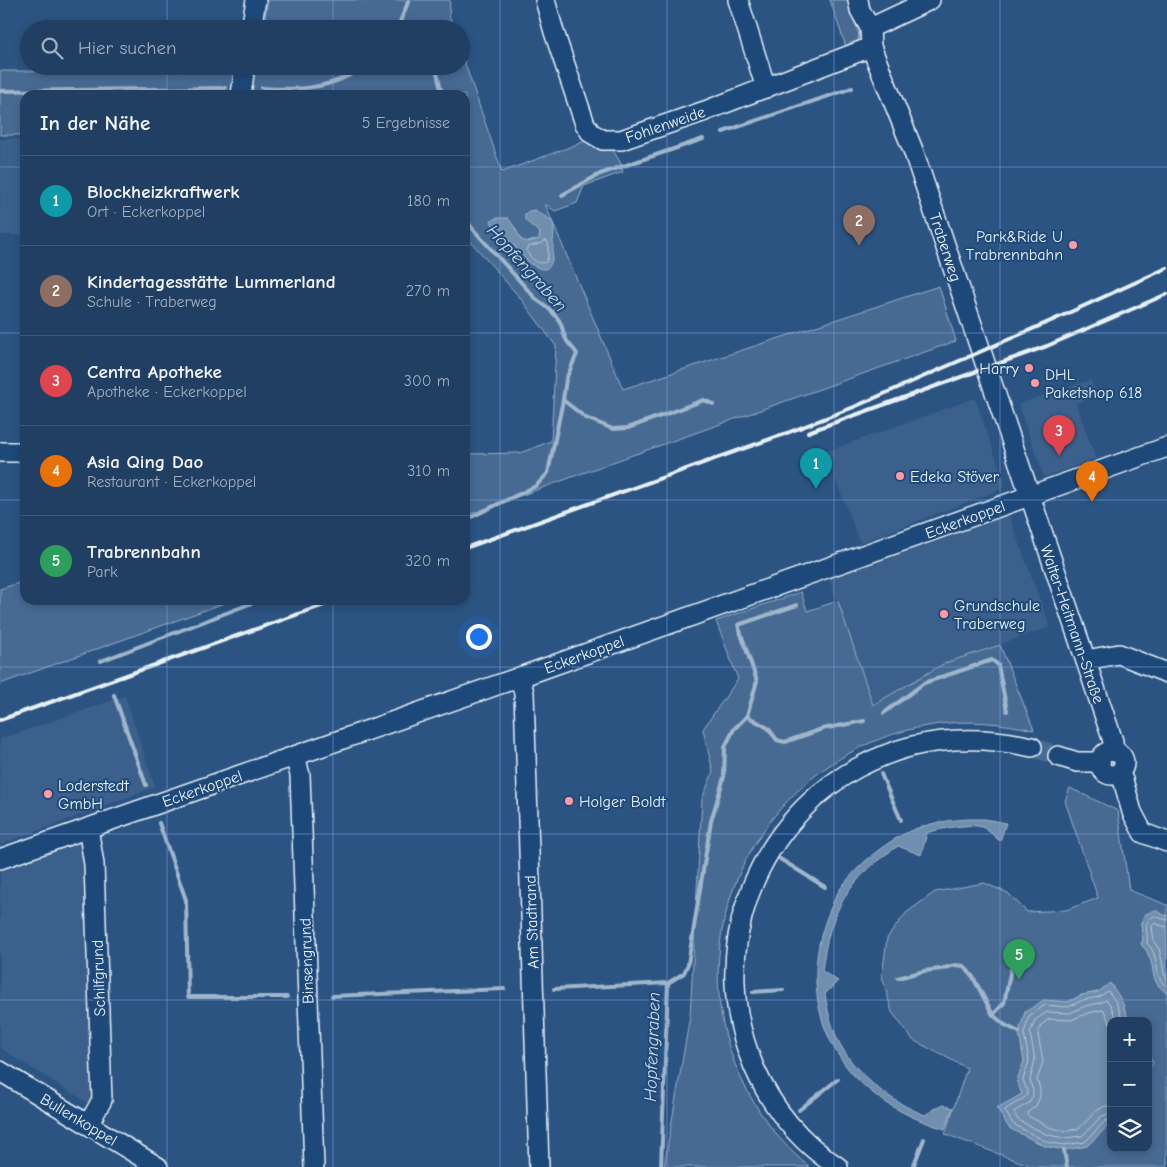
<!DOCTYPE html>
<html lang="de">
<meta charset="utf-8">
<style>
body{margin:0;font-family:"Comic Neue",sans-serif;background:#284668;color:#f1f3f6}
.controls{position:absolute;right:15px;bottom:15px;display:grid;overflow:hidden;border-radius:10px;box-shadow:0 2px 8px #0003}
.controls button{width:45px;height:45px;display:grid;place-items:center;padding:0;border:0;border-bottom:1px solid #3d5877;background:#203f62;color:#f1f3f6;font:25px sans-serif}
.you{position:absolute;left:478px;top:636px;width:18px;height:18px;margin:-12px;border:4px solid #fff;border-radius:50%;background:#1a73e8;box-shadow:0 0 0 8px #1a73e833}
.badge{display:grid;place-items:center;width:32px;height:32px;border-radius:50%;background:#e69b98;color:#fff;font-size:16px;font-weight:700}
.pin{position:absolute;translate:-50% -41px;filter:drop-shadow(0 1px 2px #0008)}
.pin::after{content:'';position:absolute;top:26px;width:18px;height:15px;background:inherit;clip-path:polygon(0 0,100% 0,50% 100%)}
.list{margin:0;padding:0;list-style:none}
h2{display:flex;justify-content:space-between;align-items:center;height:65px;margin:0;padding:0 20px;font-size:21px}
h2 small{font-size:16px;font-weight:400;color:#a2afbe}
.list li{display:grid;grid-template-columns:32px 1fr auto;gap:15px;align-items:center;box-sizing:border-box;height:90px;padding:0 20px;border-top:1px solid #3d5877}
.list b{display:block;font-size:19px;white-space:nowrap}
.list p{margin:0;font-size:16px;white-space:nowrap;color:#a2afbe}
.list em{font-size:16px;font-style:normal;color:#a2afbe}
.icon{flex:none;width:28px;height:28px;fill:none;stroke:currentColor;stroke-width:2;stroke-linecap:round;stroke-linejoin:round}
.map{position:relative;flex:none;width:1167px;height:1167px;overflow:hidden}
.search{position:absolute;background:#203f62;box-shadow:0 2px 8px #0003;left:20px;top:20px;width:450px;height:55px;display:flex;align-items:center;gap:12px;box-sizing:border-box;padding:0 18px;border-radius:28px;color:#a2afbe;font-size:19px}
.panel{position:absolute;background:#203f62;box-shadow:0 2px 8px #0003;left:20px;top:90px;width:450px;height:515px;border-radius:15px}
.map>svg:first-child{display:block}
.built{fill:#3a608b}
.green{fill:#476b93;stroke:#98aec6;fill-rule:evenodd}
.water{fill:#708ead;stroke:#a0b6cb}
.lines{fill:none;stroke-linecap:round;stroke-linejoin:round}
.shore{stroke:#b8c9da;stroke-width:1}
.stream{stroke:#a0b6cb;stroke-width:4}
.minor-tunnel{stroke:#476c94;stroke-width:19;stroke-dasharray:19 9;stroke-linecap:butt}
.minor-casing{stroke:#e8f1f8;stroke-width:22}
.minor{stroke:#1f4a7a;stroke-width:19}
.rail{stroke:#e8f1f8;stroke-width:4}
.grid{fill:none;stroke:#82a0e8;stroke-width:1;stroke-opacity:0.55}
.poi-dot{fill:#ff9aa2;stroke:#1f4a7a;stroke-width:2}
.labels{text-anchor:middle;stroke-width:4;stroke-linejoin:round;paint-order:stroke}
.street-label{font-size:16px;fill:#e8f1f8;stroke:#1f4a7a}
.poi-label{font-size:16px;fill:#e8f1f8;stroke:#1f4a7a;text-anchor:start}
.water-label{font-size:18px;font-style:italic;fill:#d0dde9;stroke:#1f4a7a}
</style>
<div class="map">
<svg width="1167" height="1167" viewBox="0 0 1167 1167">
<rect width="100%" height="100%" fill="#2b5482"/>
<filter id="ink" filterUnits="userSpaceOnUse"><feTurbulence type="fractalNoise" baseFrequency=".02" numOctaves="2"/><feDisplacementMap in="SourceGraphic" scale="10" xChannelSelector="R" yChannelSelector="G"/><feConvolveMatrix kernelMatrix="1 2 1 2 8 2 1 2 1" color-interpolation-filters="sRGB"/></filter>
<g filter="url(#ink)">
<!-- built -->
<g class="built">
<rect x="0" y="139" width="25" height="96"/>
<polygon points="1091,380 1096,396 1076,403 1096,459 1044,477 1018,404"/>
<polygon points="975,398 1005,484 1002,489 860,543 825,452"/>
<polygon points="1008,513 1050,627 945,663 873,705 828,576"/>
<polygon points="125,696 155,787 0,845 0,739"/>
<polygon points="88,840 91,1105 0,1048 0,871"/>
</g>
<!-- green -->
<g class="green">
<polygon points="268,0 450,0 449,15 454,29 263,29"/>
<polygon points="830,0 848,0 859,35 857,44 851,47 846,47"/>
<path d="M461 52 502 172 586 141 613 150 620 162 623 172 584 186 577 203 555 211 545 204 623 389 939 286 956 341 627 457 465 516V454L520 453 551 441 556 346 521 299 465 235V95H25V135H0V71H257L258 66H461ZM535 210 551 221 554 227 553 233 531 265C519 251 507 237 492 226L515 228 521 240 528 242 540 239V233L535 228Z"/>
<polygon points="25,581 25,600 233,600 0,684 0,589"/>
<path d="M801 592 807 611 838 601 873 705 945 663 1000 645 1034 730C1001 723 967 719 933 725 791 746 695 883 723 1024 735 1080 765 1130 809 1167H664L690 1016 702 799 713 772 703 729 738 679 716 621Z"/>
<path d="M1070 788 1118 811 1129 890 1167 905V915L1141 924 1143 940 1141 944C1143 947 1147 950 1148 954 1157 971 1148 980 1167 993V1167H1034L945 1134 967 1068 913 1040 892 1012 882 976 887 938 906 913 935 892 984 883 1008 893 1027 912 1066 910 1098 898 1065 801ZM1098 992 1125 1012 1129 1021H1148V1054L1153 1063 1148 1070V1148H1111V1123L1087 1146 1064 1150 1045 1146 1030 1138 997 1109 1022 1094 1017 1081 1024 1061 1019 1032 1044 1000 1067 1002 1082 995Z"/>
</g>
<!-- water -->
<g class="water">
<path d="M535 210C538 213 550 219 551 220 556 225 553 237 553 243 553 257 553 278 533 265 526 261 518 249 512 243 506 237 493 228 491 221L496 218H508L515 228 521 240 528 242 539 239 540 233 525 220V214L529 211Z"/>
<path d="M969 819H985L1006 823 1000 841C995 837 989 831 984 828 973 822 939 829 927 833L921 855 898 846C848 879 829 912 822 971L838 981 825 994C827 1009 831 1024 837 1038 854 1074 889 1101 925 1115L936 1108 943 1105 953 1108 945 1129C897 1115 854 1088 831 1042 810 1000 812 951 830 910 833 903 836 895 840 889 858 865 882 844 910 831 928 823 949 820 969 819Z"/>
<path d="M1155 910 1166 916 1167 915V993C1148 980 1157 971 1148 954 1147 950 1143 947 1141 944L1143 940 1141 924 1144 915Z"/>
<polygon points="1110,983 1121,999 1129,1021 1111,1021 1111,1123 1087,1146 1064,1150 1045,1146 1009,1128 997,1108 1022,1094 1017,1081 1024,1061 1019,1032 1025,1012 1044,1000 1068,1002 1082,995 1098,992"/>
</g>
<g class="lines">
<!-- shore -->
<g class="shore">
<path d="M545 241H547L548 242V257L546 262C537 266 529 257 526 249 531 244 539 246 545 241Z"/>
<path d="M1167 920 1154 916C1141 923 1149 932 1147 943 1149 946 1151 947 1152 950 1159 962 1154 978 1167 987"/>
<polyline points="1167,927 1162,926 1155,923 1152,926 1154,942 1159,949 1162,961 1164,974 1167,979"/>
<polyline points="1111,1026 1105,1012 1103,1010 1088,1013 1071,1020 1049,1019 1041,1025 1038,1034 1043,1062 1037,1080 1040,1089 1040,1097 1036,1106 1028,1112 1027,1115 1028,1116 1051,1128 1065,1131 1078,1129 1098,1110 1105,1106 1111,1106"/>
<polyline points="1111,1113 1102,1116 1082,1136 1065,1138 1048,1135 1018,1120 1014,1113 1015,1111 1029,1103 1033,1096 1033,1091 1030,1080 1035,1060 1030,1033 1035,1020 1047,1012 1070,1013 1085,1006 1100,1003 1106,1000 1110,1004 1117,1021"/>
<polyline points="1111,1120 1105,1121 1085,1142 1064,1145 1047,1142 1013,1124 1005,1111 1006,1109 1024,1098 1027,1095 1027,1091 1023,1080 1029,1061 1024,1033 1029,1016 1045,1005 1068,1007 1083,1000 1099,997 1108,991 1116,1002 1123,1021"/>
</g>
<!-- stream -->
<g class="stream">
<polyline points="397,29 409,0"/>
<polyline points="434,66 436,68 442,95"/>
<path d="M262 88C293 90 322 90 350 75 355 72 359 70 363 66"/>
<polyline points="0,91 225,88"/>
<polyline points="723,132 852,88"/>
<polyline points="465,148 466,158 465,161"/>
<polyline points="562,195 600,174 703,139"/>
<path d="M465 218 472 228 536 299C545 305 555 312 560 322 563 328 563 335 567 341 570 346 574 348 577 354L566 379 563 400 548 473 536 486 465 520"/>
<polyline points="563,400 586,418 613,429 628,428 704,400 713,404"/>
<polyline points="101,661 260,600"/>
<polyline points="114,695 146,785"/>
<polyline points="884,713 924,683 992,660 998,665 1007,711"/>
<polyline points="747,716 768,728 777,740 785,742 822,729 864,721"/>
<polyline points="881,774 901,820"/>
<polyline points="159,823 186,900 188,997 287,997"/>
<polyline points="780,859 825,887"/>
<polyline points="898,978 924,971 941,969 955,965 964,966 973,977 993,1015 1005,1025 1019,1032"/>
<polyline points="668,983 684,973 688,964 711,821 724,777 725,747 734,729 747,716 757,681 738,625 797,605"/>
<polyline points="554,989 668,983 661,1167"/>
<polyline points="753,992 783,990"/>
<polyline points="332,996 504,989"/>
<polyline points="993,1015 1004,1003 1012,964 1021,946"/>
<polyline points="799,1110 838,1079"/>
<polyline points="1064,1150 1067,1167"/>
<polyline points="913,1167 924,1139"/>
</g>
<!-- minor-tunnel -->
<polyline class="minor-tunnel" points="1032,747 1058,756"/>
<!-- minor casing -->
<g class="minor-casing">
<g id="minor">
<polyline points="545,0 554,32 585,124 591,133 603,140 621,140 705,111 871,47"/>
<polyline points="738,0 766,88"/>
<polyline points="858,0 860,10 870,28 871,47 913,150 935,215 1113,741 1114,752"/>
<polyline points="870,28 930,0"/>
<polyline points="251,29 256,0"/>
<polyline points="241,95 245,66"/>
<polyline points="0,452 25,452"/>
<polyline points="1086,660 1119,654 1167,673"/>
<polyline points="520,677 524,693 539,1167"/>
<circle cx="1112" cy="763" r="12"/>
<polyline points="295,756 300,775 314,1167"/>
<polyline points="1058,756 1077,762 1100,762"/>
<polyline points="1118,773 1123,780 1132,812 1143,833 1167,842"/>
<polyline points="88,828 94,864 102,1100 88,1125"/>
<polyline points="0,859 520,677 1167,447"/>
<polyline points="0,1071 158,1167"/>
<path d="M838 1167C801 1143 772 1108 754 1067 706 956 751 827 857 768 874 759 893 751 913 746 953 737 992 738 1032 747"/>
</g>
</g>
<!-- minor -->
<use href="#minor" class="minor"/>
<!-- rail -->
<g class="rail">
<polyline points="808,432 1047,346 1167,294"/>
<polyline points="465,548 787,433 854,407 1053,320 1167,268"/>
<polyline points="0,720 338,600"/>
</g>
</g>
</g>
<!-- grid -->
<path class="grid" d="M167 0V29M333 0V29M500 0V1167M667 0V1167M834 0V1167M1000 0V1167M167 66V95M333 66V95M0 167H25M465 167H1167M0 333H25M465 333H1167M0 500H25M465 500H1167M167 600V1167M333 600V1167M0 667H1167M0 834H1167M0 1000H1167"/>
<!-- markers -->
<g class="poi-dot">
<circle cx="1073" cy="245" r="5"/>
<circle cx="1029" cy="368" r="5"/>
<circle cx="1035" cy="383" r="5"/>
<circle cx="900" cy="476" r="5"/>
<circle cx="944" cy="614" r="5"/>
<circle cx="48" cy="794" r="5"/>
<circle cx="569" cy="801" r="5"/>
</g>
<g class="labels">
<!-- street labels -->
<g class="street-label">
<text transform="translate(665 124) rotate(-19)" y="6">Fohlenweide</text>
<text transform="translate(946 247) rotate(72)" y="6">Traberweg</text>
<text transform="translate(965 519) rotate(-20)" y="6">Eckerkoppel</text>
<text transform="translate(1073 624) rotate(71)" y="6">Walter-Heitmann-Straße</text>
<text transform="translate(584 654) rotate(-20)" y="6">Eckerkoppel</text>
<text transform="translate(202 788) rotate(-19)" y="6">Eckerkoppel</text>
<text transform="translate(531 922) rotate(-92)" y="6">Am Stadtrand</text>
<text transform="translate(306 961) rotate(-92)" y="6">Binsengrund</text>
<text transform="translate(98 978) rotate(-92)" y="6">Schilfgrund</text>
<text transform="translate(79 1119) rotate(31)" y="6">Bullenkoppel</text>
</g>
<!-- poi labels -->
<g class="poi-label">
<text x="1063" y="242" text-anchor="end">Park&amp;Ride U<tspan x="1063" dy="18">Trabrennbahn</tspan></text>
<text x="1019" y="374" text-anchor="end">Harry</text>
<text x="1045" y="380">DHL<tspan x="1045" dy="18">Paketshop 618</tspan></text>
<text x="910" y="482">Edeka Stöver</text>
<text x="954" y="611">Grundschule<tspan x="954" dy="18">Traberweg</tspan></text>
<text x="58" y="791">Loderstedt<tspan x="58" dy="18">GmbH</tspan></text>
<text x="579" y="807">Holger Boldt</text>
</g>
<!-- water labels -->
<g class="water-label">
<text transform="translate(527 268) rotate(48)" y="6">Hopfengraben</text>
<text transform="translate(652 1047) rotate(-88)" y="6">Hopfengraben</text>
</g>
</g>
</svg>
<div class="controls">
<button>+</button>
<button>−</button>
<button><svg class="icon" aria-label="layers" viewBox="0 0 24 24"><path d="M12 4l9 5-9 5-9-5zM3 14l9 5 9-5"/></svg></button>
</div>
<div class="you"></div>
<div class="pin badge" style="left:816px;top:489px;background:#0f9aa8">1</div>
<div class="pin badge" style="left:859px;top:246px;background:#8d6e63">2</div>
<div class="pin badge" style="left:1059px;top:456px;background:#e0444e">3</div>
<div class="pin badge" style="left:1092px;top:502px;background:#e8710a">4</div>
<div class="pin badge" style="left:1019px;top:980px;background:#2e9e5b">5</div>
<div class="search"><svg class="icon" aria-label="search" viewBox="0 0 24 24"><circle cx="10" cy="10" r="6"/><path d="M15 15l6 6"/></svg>Hier suchen</div>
<section class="panel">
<h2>In der Nähe<small>5 Ergebnisse</small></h2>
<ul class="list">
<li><span class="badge" style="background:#0f9aa8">1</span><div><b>Blockheizkraftwerk</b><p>Ort · Eckerkoppel</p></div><em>180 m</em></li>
<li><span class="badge" style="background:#8d6e63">2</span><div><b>Kindertagesstätte Lummerland</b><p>Schule · Traberweg</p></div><em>270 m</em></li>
<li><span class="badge" style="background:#e0444e">3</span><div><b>Centra Apotheke</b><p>Apotheke · Eckerkoppel</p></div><em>300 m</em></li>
<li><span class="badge" style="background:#e8710a">4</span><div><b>Asia Qing Dao</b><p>Restaurant · Eckerkoppel</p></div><em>310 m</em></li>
<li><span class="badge" style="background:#2e9e5b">5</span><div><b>Trabrennbahn</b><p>Park</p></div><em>320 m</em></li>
</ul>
</section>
</div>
